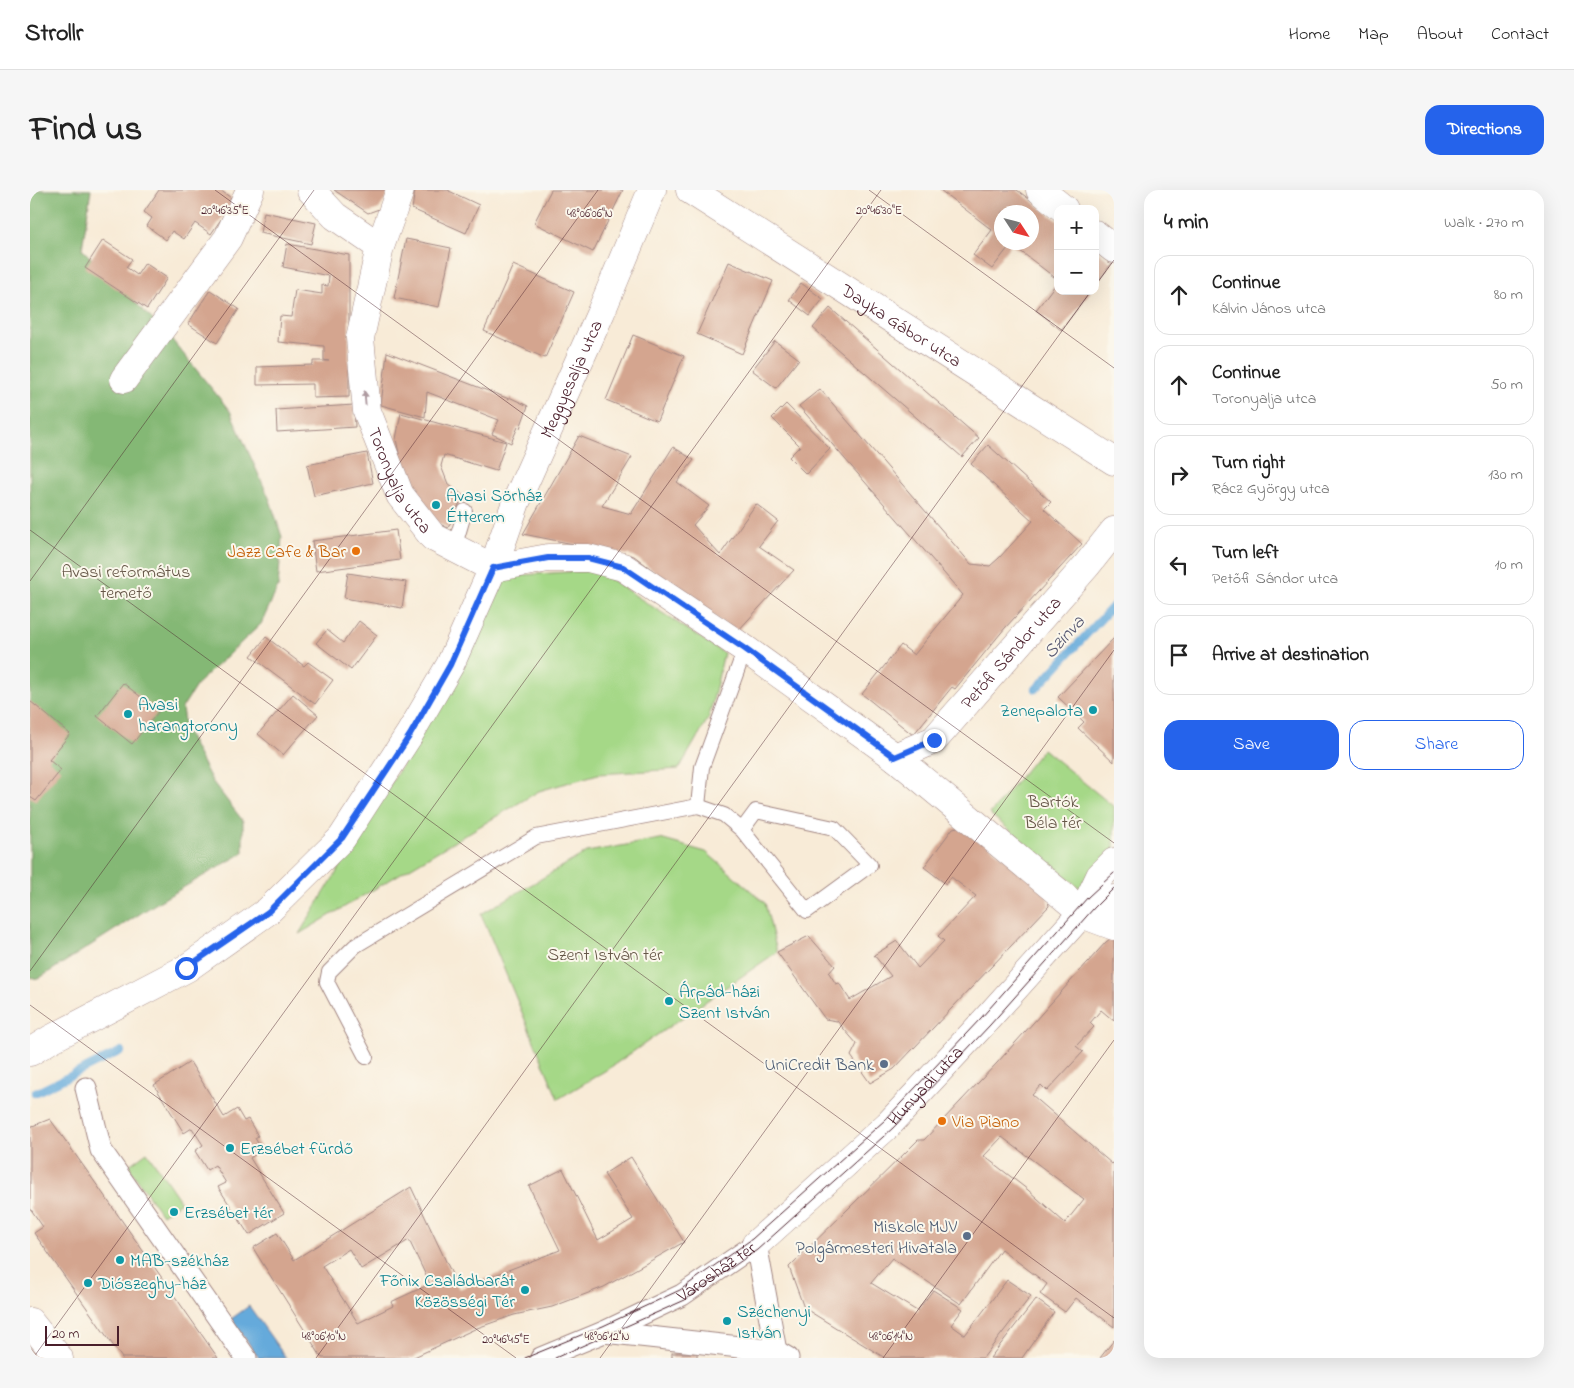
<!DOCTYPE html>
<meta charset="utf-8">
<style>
body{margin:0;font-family:"Indie Flower",sans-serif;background:#f6f6f6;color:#222}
.controls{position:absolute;right:15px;top:15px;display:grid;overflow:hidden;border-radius:10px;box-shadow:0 5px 20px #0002}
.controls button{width:45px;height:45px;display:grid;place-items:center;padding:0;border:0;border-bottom:1px solid #e0e0e0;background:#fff;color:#222;font:25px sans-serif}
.compass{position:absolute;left:964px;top:15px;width:45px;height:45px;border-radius:50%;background:#fff;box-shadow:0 5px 20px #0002;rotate:126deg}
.scale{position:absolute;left:15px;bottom:12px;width:74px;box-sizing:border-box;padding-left:5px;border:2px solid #4a1f2b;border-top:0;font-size:14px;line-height:18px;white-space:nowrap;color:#4a1f2b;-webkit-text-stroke:4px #fbf7ec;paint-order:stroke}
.stop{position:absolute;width:15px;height:15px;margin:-11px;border:4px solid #2563eb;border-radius:50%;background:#fff}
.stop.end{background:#2563eb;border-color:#fff;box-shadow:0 1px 5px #0008}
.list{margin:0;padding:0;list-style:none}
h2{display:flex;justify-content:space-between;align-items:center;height:65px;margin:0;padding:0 20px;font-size:21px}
h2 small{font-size:16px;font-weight:400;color:#767676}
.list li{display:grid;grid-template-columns:32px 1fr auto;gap:15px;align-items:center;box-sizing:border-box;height:80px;margin:0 10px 10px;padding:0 10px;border:1px solid #e0e0e0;border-radius:15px}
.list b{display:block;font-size:19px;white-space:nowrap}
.list p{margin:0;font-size:16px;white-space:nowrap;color:#767676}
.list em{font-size:16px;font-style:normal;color:#767676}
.actions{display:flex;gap:10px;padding:15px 20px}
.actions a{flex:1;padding:11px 0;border:1px solid #2563eb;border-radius:15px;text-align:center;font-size:18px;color:#2563eb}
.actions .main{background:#2563eb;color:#fff}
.icon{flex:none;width:28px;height:28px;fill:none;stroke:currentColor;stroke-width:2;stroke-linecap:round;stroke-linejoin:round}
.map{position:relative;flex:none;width:1084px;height:1168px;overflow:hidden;border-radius:15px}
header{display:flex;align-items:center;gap:30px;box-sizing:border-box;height:70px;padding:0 25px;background:#fff;border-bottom:1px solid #e0e0e0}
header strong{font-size:24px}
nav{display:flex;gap:28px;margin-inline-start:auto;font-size:18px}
.intro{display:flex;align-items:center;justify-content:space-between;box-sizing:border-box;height:120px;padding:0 30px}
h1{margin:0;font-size:35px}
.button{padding:12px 22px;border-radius:15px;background:#2563eb;color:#fff;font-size:18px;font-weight:700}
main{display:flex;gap:30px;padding:0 30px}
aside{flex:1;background:#fff;border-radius:15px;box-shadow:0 5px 20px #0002}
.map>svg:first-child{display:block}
.green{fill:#a5d887;stroke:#787c59}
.forest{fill:#84b874;stroke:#676c50}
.water{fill:#65aadb;stroke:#586483}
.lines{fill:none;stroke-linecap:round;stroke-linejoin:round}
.stream{stroke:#65aadb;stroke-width:8}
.building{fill:#d4a58f;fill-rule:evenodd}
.service-casing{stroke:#a18581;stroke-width:16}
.pedestrian-casing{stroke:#a18581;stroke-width:23}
.minor-casing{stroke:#a18581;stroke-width:29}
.tertiary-casing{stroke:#a18581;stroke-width:29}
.service{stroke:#fff;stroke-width:14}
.pedestrian{stroke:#fff;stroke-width:21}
.minor{stroke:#fff;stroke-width:28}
.tertiary{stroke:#fff;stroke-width:28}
.tram{stroke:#4a1f2b;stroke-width:1}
.oneway{fill:#ae9aa0}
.route{stroke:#2563eb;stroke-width:6}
.ticks{fill:none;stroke:#4a1f2b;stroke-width:1;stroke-opacity:0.45}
.culture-dot{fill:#0f9aa8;stroke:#fbf7ec;stroke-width:2}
.food-dot{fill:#e8710a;stroke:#fbf7ec;stroke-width:2}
.service-dot{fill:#5c6f8a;stroke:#fbf7ec;stroke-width:2}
.labels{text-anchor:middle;stroke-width:4;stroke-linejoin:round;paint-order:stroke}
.street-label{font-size:18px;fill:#4a1f2b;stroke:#fbf7ec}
.culture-label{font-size:18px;fill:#0d838f;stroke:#fbf7ec;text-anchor:start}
.food-label{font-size:18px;fill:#c56008;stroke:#fbf7ec;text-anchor:end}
.park-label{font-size:18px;fill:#655647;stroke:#fbf7ec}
.service-label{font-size:18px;fill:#4e5e75;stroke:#fbf7ec;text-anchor:end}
.water-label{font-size:19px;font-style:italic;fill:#555771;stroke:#fbf7ec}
.ticks-label{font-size:12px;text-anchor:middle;fill:#4a1f2b;stroke:#fbf7ec;stroke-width:4;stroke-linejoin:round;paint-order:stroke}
</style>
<header>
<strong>Strollr</strong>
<nav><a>Home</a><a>Map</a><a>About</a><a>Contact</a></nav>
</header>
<div class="intro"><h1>Find us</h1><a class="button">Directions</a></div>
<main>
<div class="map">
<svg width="1084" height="1168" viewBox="0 0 1084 1168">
<rect width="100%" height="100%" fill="#fbf7ec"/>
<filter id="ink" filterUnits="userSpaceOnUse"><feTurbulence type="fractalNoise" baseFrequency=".02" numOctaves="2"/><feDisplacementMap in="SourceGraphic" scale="10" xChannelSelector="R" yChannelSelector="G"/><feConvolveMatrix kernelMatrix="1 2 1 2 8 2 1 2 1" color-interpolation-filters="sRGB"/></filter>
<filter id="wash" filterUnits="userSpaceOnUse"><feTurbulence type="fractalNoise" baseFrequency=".0096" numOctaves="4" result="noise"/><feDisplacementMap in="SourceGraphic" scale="20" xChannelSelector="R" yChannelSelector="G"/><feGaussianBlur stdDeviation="1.12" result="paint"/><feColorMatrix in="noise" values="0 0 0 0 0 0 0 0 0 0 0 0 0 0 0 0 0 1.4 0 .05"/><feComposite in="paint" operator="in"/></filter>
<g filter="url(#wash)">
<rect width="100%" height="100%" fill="#f8ebd7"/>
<!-- green -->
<g class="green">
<polygon points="566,380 694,463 679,527 649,579 568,584 509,601 269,744 437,469 477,386"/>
<polygon points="1013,559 1084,617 1084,661 1052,700 960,624"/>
<polygon points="630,649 676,662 735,713 747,762 578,879 528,909 451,724 557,662"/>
<polygon points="117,962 151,1012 132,1025 98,976"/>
</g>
<!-- forest -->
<polygon class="forest" points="0,0 61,0 52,59 138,145 200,221 240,310 252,347 248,397 231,434 168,493 152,518 155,539 182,591 213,631 213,663 130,711 8,789 0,787"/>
<!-- water -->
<polygon class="water" points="219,1116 256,1168 229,1168 201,1129"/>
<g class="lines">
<!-- stream -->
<g class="stream">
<polyline points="1006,499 1084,415"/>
<polyline points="5,903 91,861"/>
</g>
</g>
<g id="blocks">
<!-- building -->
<g class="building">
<polygon points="129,0 190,0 204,10 181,44 165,33 154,49 142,41 136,50 117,36 122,28 114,22"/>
<polygon points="304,0 361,0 349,19 338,23"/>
<polygon points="385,0 419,0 419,1 449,15 436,43 382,19"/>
<polygon points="521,0 593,0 563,62 504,33"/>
<path d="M910 0H987L1028 31V90L981 54 962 79 943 65 962 40ZM972 22H1002V52H972Z"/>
<polygon points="234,22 286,33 281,54 230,43"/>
<polygon points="376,49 421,58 409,117 364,108"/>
<polygon points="73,50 102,69 96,77 107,85 115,73 137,88 117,119 55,78"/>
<polygon points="257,54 319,65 319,207 283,208 283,194 227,195 227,177 283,175 283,171 299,171 294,170 294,156 248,152 250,126 261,127 265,100 292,104 292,95 298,96 299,86 253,77"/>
<polygon points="1065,60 1082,73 1065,95"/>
<polygon points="699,72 743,91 712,164 667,144"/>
<polygon points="483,75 544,102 515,168 454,141"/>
<polygon points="1028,91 1028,101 1061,101 1031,140 1006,120"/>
<polygon points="771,93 793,109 780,126 759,110"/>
<polygon points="180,100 209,119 187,153 158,134"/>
<polygon points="800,118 949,248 932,267 783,138"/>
<polygon points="603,145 654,166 627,231 576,210"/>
<polygon points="745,151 769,169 746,198 722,180"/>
<polygon points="357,162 479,209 479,207 498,216 490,238 488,237 481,253 462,244 469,230 397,202 395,227 351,215"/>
<polygon points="790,199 941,374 960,376 969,368 1003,331 941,274 958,255 1021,312 1014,319 1052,354 975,438 925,499 922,497 883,545 832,504 871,455 884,465 933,405 769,216"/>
<polygon points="756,214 800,259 776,284 759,267 770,256 742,228"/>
<polygon points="324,215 325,237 247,242 246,220"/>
<polygon points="371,223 476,252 466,281 414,265 411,276 418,294 433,306 418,338 387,323 375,292 366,249"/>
<polygon points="549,246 602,267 572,316 601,324 643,257 664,270 647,292 679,316 663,335 690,365 726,314 748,331 729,356 764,380 706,443 604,366 493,344"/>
<polygon points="337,263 343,293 284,306 277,275"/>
<polygon points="366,340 370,370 286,381 282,351"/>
<polygon points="318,383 376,392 372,418 314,408"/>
<polygon points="329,431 347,445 321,480 286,453 297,440 313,453"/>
<polygon points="236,447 274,476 278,472 303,490 285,514 221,466"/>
<polygon points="1084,448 1084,572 1048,538 1054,532 1028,507"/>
<polygon points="93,493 129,521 102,554 67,526"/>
<polygon points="263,504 288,525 253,565 228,544"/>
<polygon points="0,511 40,544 19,570 31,580 6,611 0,607"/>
<polygon points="933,636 1016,700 1019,716 864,879 840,893 821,866 827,854 807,831 795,829 747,762 779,746 805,776 799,783 806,794 809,793 820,810 861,786 844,765 867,751 888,778 914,751 908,746 946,706 921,687 916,694 894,677 923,638"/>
<path d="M1084 746V831L1071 820 1060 833 1064 837 1046 856 1053 862 1017 901 1011 895 1002 905 1082 974 1084 972V1137L1046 1108 1035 1122 1010 1104 1017 1094 971 1059 931 1114 862 1068 841 1093 887 1121 903 1100 933 1119 921 1135 935 1145 977 1090 1001 1106 953 1168H855L774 1118 759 1077 879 959 888 950H894L967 873 1076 752ZM972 947 1054 1009 1035 1033 998 1000 954 966Z"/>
<polygon points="160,872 194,927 207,919 214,931 218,929 228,946 225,948 232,960 220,968 254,1023 219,1045 188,997 196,993 185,975 177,980 165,961 173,955 162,938 154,943 124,895"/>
<polygon points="20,929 69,998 188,1168 92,1168 4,1043 13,1037 0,1018 0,937"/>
<path d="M601 967 654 1052 574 1097 522 1117 484 1125 447 1138 382 1168H292L223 1058 247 1043 264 1070 381 997 429 1099 530 1060 499 996 533 979 568 1050 603 1029 574 984ZM379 1050 400 1094 361 1112 363 1116 328 1133 292 1076 319 1059 331 1079Z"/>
<polygon points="1006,1109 1024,1122 992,1168 960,1168"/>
<polygon points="1084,1150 1084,1168 1070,1168"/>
<polygon points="0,1157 10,1168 0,1168"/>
<rect x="642" y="1163" width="25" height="5"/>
</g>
</g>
</g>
<g filter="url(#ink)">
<use href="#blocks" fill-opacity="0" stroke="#a18581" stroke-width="1"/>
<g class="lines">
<!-- service casing -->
<g class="service-casing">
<g id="service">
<polyline points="424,358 435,321"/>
<polyline points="668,616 694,625 712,640 777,721 840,675 804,638 726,621 712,640"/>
<polyline points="336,867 297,792 299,782 325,756 506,647 668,616 672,577 715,459"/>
</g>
</g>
<!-- pedestrian casing -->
<g class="pedestrian-casing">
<g id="pedestrian">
<polyline points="56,898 71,960 216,1168"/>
<polyline points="574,1142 746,1161 758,1168"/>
<path id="s1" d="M511 1168 574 1142 652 1105 726 1054 746 1161"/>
</g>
</g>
<!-- minor casing -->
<g class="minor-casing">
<g id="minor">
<polyline points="281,0 305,26 350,57"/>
<path id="s2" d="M370 0 350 57 330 148 337 221 370 305 403 347 463 378 518 368H558L593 377 715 459 865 567 1057 726 1084 736"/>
<polyline points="1010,0 1034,19"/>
<polyline points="1065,44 1084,59"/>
<polyline points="94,189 198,48 220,0"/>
<path id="s3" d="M865 567 904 550 1057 375 1084 341"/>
<path id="s4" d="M726 1054 859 934 955 831 1053 722"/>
<polyline points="0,1132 29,1168"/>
</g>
</g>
<!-- tertiary casing -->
<g class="tertiary-casing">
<g id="tertiary">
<path id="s5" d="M660 0 1084 271"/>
<polyline points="1053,722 1070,686 1084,672"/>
<polyline points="1053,722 1084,709"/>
<path id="s6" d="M0 862 21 849 157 778 238 721 312 648 379 545 420 475 463 378 486 312 571 122 622 0"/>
</g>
</g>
<!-- service -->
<use href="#service" class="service"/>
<!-- pedestrian -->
<use href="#pedestrian" class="pedestrian"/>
<!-- minor -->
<use href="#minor" class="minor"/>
<!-- tertiary -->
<use href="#tertiary" class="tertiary"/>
<!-- tram -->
<g class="tram">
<polyline points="495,1168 573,1136 650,1100 722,1049 855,930 951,828 1058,707 1084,683"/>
<polyline points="525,1168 655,1110 727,1060 863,938 960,835 1064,718 1084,698"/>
</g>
</g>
<!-- one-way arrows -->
<defs><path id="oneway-solid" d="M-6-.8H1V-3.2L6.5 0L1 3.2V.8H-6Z" transform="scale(1.25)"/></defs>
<use class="oneway" href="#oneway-solid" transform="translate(335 208) rotate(-95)"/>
</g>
<g class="lines" filter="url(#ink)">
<!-- route -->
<polyline class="route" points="156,778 238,722 312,648 380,545 420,475 463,378 518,368 558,368 593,377 715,459 865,567 904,550"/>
</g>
<!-- ticks -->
<path class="ticks" d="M185 0 1084 653M839 0 1084 178M0 1 1 0M1065 96 1084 70M0 340 1084 1128M0 391 284 0M0 781 568 0M0 815 486 1168M3 1168 851 0M286 1168 1061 101M570 1168 1084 460M853 1168 1084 850"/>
<!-- markers -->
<g class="culture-dot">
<circle cx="406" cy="315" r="5"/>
<circle cx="1063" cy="520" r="5"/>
<circle cx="98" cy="524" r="5"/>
<circle cx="639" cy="811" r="5"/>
<circle cx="200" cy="958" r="5"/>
<circle cx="144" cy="1022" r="5"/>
<circle cx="90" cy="1070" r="5"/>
<circle cx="58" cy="1093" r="5"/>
<circle cx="495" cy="1100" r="5"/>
<circle cx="697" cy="1131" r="5"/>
</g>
<g class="food-dot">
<circle cx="326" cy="361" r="5"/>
<circle cx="912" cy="931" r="5"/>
</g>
<g class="service-dot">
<circle cx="854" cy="874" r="5"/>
<circle cx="937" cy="1046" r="5"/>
</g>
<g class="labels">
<!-- street labels -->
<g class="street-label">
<text dy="6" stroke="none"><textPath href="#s5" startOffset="251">Dayka Gábor utca</textPath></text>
<text dy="6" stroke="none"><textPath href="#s6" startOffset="896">Meggyesalja utca</textPath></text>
<text dy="6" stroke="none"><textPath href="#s2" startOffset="304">Toronyalja utca</textPath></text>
<text dy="6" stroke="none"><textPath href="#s3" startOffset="159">Petőfi Sándor utca</textPath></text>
<text dy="6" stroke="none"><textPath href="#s4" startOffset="232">Hunyadi utca</textPath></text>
<text dy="6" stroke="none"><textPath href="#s1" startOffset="196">Városház tér</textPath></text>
</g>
<!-- culture labels -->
<g class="culture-label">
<text x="416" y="311">Avasi Sörház<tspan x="416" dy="21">Étterem</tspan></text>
<text x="108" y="520">Avasi<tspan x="108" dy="21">harangtorony</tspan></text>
<text x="1053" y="526" text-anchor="end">Zenepalota</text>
<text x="649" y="807">Árpád-házi<tspan x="649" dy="21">Szent István</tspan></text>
<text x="210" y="964">Erzsébet fürdő</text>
<text x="154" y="1028">Erzsébet tér</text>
<text x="100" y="1076">MAB-székház</text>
<text x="485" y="1096" text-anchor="end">Főnix Családbarát<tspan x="485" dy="21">Közösségi Tér</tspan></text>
<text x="68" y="1099">Diószeghy-ház</text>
<text x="707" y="1127">Széchenyi<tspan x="707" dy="21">István</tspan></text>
</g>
<!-- food labels -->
<g class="food-label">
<text x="316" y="367">Jazz Cafe &amp; Bar</text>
<text x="922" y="937" text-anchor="start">Via Piano</text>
</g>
<!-- park labels -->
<g class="park-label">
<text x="96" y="387">Avasi református<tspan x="96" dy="21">temető</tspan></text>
<text x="1023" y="617">Bartók<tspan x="1023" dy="21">Béla tér</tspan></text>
<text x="575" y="770">Szent István tér</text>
</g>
<!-- service labels -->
<g class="service-label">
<text x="844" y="880">UniCredit Bank</text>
<text x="927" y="1042">Miskolc MJV<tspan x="927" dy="21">Polgármesteri Hivatala</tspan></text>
</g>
<!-- water labels -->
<g class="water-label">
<text transform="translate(1033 446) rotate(-47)" y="7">Szinva</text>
</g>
</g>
<g class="ticks-label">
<text x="195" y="24">20°46'35"E</text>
<text x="849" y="24">20°46'30"E</text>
<text x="560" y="27">48°06'06"N</text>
<text x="294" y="1150">48°06'10"N</text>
<text x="577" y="1150">48°06'12"N</text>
<text x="861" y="1150">48°06'14"N</text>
<text x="476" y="1153">20°46'45"E</text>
</g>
</svg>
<div class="controls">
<button>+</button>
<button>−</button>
</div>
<svg class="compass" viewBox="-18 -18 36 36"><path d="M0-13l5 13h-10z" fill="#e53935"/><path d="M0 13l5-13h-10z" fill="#767676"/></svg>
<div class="scale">20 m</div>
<div class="stop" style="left:156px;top:778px"></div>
<div class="stop end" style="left:904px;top:550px"></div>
</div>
<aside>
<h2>4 min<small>Walk · 270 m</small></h2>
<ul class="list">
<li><svg class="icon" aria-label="ahead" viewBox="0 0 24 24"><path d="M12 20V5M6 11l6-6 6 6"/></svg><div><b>Continue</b><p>Kálvin János utca</p></div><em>80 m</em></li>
<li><svg class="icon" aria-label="ahead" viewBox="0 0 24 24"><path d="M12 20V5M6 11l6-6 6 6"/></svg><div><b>Continue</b><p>Toronyalja utca</p></div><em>50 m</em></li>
<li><svg class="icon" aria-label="right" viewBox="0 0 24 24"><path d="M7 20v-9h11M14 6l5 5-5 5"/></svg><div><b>Turn right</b><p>Rácz György utca</p></div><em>130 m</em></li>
<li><svg class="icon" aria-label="left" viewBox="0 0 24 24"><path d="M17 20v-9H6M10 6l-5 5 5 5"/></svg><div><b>Turn left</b><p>Petőfi Sándor utca</p></div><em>10 m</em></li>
<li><svg class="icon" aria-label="arrive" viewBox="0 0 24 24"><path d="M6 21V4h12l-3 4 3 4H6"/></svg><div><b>Arrive at destination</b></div></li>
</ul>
<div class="actions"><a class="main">Save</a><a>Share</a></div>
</aside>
</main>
